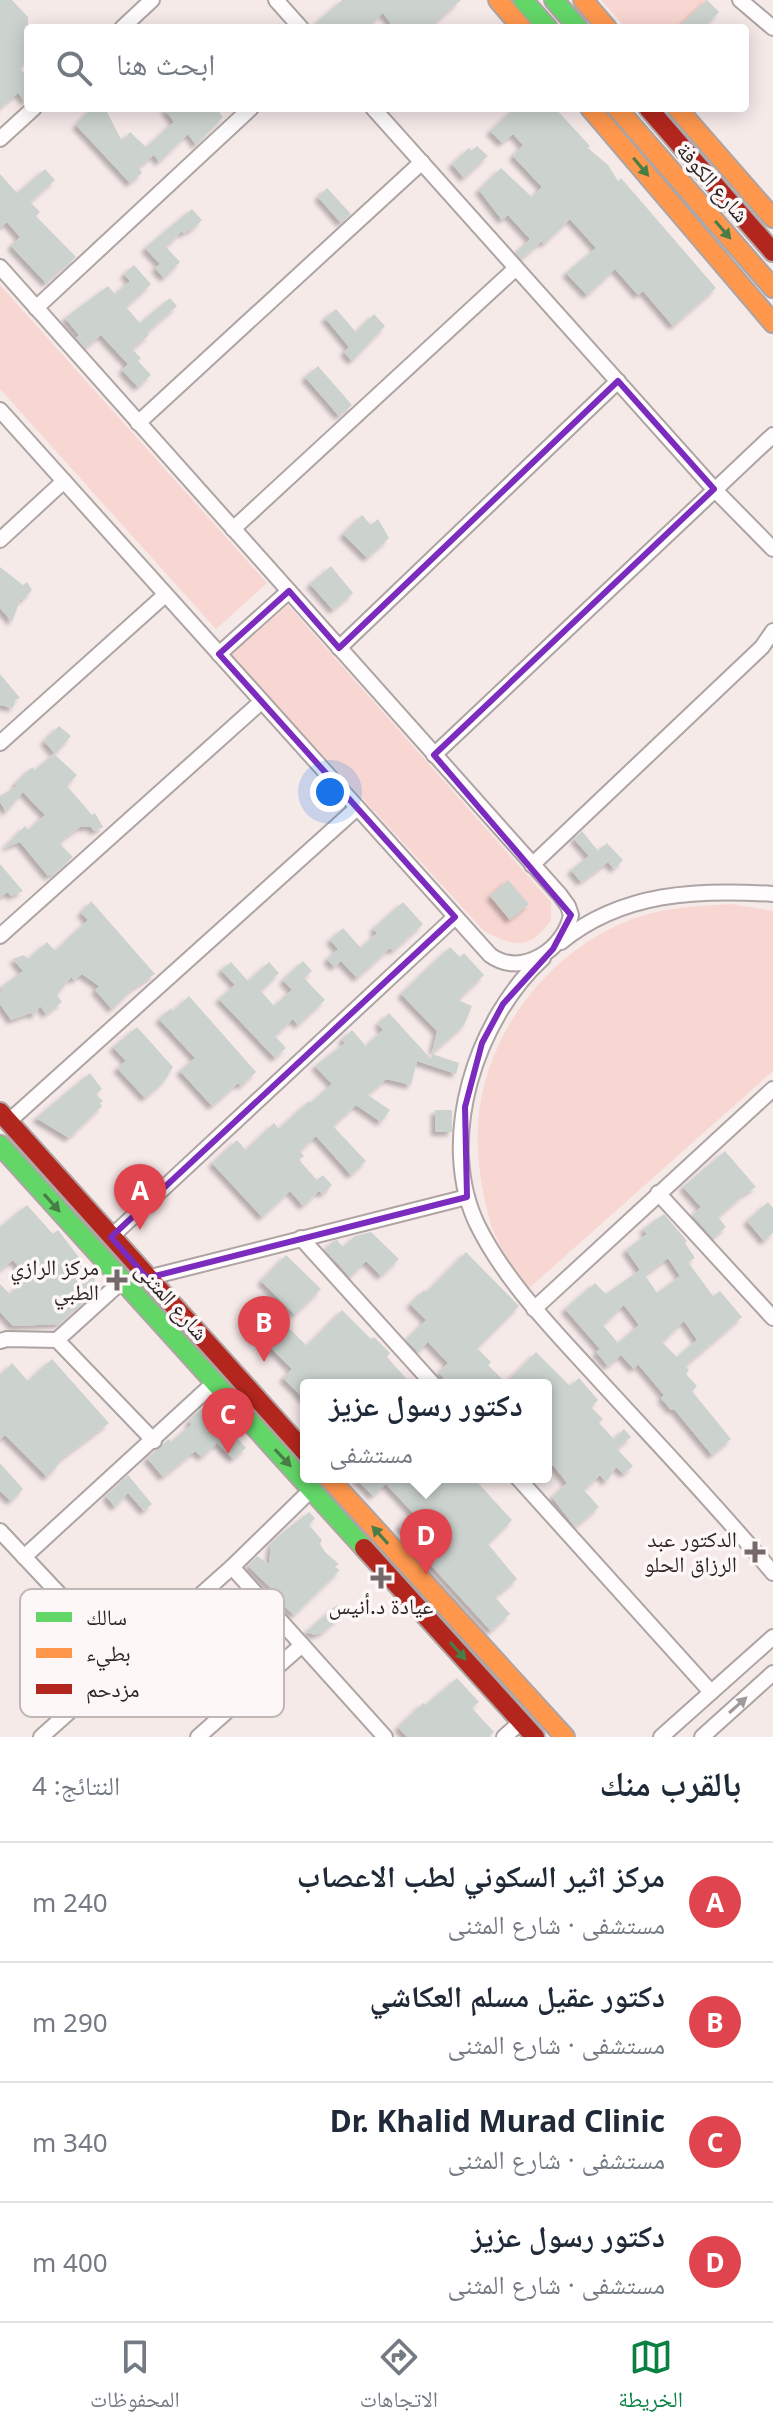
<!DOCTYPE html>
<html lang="ar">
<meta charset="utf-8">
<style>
body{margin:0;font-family:"Noto Sans","Noto Naskh Arabic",sans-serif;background:#f6f6f7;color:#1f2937;direction:rtl}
.you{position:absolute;left:330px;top:792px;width:28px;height:28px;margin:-20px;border:6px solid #fff;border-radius:50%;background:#1a73e8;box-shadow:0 0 0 12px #1a73e833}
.badge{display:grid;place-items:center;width:52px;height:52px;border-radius:50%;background:#0b8043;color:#fff;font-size:26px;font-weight:700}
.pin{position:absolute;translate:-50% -66px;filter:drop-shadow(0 2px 4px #0008)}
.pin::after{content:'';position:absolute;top:42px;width:28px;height:24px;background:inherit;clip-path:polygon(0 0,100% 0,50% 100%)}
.popup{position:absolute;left:300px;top:1379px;width:252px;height:104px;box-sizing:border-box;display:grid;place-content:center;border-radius:8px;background:#fff;filter:drop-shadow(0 2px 6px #0005);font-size:26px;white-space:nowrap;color:#747a83}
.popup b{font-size:30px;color:#1f2937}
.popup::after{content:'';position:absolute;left:50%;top:100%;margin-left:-16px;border:16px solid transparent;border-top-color:#fff}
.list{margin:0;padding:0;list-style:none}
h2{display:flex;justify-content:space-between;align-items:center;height:104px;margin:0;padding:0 32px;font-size:34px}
h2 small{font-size:26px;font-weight:400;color:#747a83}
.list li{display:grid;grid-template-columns:52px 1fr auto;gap:24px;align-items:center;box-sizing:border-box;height:120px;padding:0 32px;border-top:2px solid #e0e1e3}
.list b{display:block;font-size:30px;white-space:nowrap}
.list p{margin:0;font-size:26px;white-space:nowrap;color:#747a83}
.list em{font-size:26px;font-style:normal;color:#747a83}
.icon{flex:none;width:44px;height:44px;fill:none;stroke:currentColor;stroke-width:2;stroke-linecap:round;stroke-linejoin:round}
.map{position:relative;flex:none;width:773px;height:1737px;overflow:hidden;direction:ltr}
.search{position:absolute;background:#fff;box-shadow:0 4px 20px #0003;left:24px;right:24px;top:24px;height:88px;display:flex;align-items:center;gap:20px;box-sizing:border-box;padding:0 28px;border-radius:8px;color:#747a83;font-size:30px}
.sheet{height:584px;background:#fff}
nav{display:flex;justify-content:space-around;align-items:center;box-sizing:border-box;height:112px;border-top:2px solid #e0e1e3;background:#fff;font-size:22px;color:#747a83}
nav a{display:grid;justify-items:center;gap:4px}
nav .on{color:#0b8043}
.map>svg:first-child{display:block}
.green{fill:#f8d7d2}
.building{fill:#ccd3ce;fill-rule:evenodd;filter:url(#shadow)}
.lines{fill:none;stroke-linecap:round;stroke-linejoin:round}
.street-casing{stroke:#ada4a3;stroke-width:18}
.fast-casing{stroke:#ada4a3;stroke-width:22}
.slow-casing{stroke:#ada4a3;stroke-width:22}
.jam-casing{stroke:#ada4a3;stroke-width:22}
.street{stroke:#fefcfc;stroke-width:14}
.fast{stroke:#63d668;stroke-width:18}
.slow{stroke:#ff974d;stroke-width:18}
.jam{stroke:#b3261e;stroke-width:18}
.oneway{fill:#487d46}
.oneway2{fill:#a09b9a}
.marked{fill:none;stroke:#7b2cbf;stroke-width:6;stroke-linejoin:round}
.poi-dot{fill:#746968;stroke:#fdf8f7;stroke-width:3}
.labels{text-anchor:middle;stroke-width:7;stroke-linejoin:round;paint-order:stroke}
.street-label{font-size:22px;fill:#2e2423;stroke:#fdf8f7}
.poi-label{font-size:22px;fill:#2e2423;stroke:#fdf8f7;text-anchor:end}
.key{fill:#fdf8f7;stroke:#bfb8b7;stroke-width:2}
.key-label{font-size:22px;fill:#2e2423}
</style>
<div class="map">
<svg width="773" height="1737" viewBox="0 0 773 1737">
<defs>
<filter id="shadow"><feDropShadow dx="-4" dy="4" stdDeviation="2" flood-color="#0004"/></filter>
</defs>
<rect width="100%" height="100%" fill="#f6eae9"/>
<!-- green -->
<g class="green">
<polygon points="601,0 707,0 678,28 626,28"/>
<polygon points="0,285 267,583 216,629 0,389"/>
<path d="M288 605 551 902V921C527 951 516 947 484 931L231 655Z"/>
<path d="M731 904 773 911V1071L527 1290C512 1266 495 1242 488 1215 481 1185 476 1155 478 1124 484 1031 553 945 641 916 670 907 700 906 731 904Z"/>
</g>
<!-- building -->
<g class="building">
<polygon points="0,0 12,0 28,17 28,60 20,68 28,78 28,100 26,102 18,93 0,108"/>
<polygon points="342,0 461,0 429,28 394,28 383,13 366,28 311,28"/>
<polygon points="707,0 719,12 703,28 678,28"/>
<polygon points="92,108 105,108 122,141 130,132 146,147 174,122 164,108 216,108 223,117 196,145 188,134 159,162 154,155 139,167 142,173 130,183 76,125"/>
<polygon points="515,108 555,108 590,146 588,148 608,165 618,181 621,178 716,288 673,326 643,291 638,295 615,269 587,295 566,273 596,248 570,219 544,244 542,241 521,259 516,253 530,239 508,215 502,220 479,190 501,168 532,197 542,187 513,156 523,145 513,134 502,143 490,131"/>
<polygon points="477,146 488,156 464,178 452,164 469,148 471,151"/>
<polygon points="45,169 55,180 30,202 40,212 36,216 76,257 46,283 11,246 20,237 7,222 0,228 0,174 17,193"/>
<polygon points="327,188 351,214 341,223 318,197"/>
<polygon points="192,209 202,220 190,231 189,229 184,234 182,231 166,247 180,262 164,278 155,268 160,264 145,248"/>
<polygon points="134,265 151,284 126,307 140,323 170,298 177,306 147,332 149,335 132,349 141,358 138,361 151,375 138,387 122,370 128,364 101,335 85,348 76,338 79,335 65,318 108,286 115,294 130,281 124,274"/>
<polygon points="336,309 356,332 374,314 385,326 352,361 344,352 349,347 325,318"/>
<polygon points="318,366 352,405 339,416 305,377"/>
<polygon points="362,515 371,525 378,519 389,538 367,558 343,534"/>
<polygon points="331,566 353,593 333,610 310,584"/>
<polygon points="0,567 23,585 27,582 32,590 24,599 20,600 12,622 0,608"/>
<polygon points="0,674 20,698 15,700 13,708 0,705"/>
<polygon points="59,726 71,736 55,754 44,741"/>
<polygon points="54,754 77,775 67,786 92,815 95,813 103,827 94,831 91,827 80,827 64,838 65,840 60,844 73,857 55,873 48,876 20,842 4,848 25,826 28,830 45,815 23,792 6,812 0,802 0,796 17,786 15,784 32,767 35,770"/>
<polygon points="582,831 598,851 607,843 623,860 614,869 608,862 581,882 571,870 589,856 574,839"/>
<polygon points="0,864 23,891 11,896 8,892 0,897"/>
<polygon points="508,880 529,904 510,920 490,896"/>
<polygon points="91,901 155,974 132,989 112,1009 95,990 99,986 82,974 74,980 71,977 57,995 62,1002 46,1014 40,1006 34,1016 31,1013 11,1020 0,1004 0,994 5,984 23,971 13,959 24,955 28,959 47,942 55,951 88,920 81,913"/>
<polygon points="403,902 423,924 393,951 390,948 357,978 341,961 334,967 327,959 338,949 330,940 343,928 361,948 377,933 373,929"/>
<polygon points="450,947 460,957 464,953 484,975 458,1000 472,1006 464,1025 432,1053 437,1031 401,994"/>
<polygon points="303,961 312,971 304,978 325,1000 298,1025 293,1019 275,1036 286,1048 275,1058 219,999 235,985 221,970 231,962 248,981 269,962 279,973 261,991 274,1006 292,990 283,980"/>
<polygon points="189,996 256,1072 241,1086 238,1083 212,1106 180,1071 195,1058 159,1019 171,1008 173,1011"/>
<polygon points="389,1013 431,1059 432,1054 459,1063 456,1074 417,1061 411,1085 386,1079 368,1095 390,1110 381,1122 356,1105 333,1126 366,1161 351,1175 316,1136 300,1151 304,1156 299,1160 317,1180 323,1175 332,1185 323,1194 319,1191 303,1206 290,1191 262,1217 212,1163 237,1140 246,1150 274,1123 279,1129 309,1101 311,1103 332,1084 315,1066 345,1043 342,1039 352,1030 366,1046 383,1030 378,1024"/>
<polygon points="137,1027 173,1067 165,1080 145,1098 117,1068 126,1061 113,1047"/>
<polygon points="90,1073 102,1089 96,1094 103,1101 100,1103 102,1106 69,1138 36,1118"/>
<rect x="435" y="1110" width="17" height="22"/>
<polygon points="725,1151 756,1187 744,1194 718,1217 726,1227 713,1238 692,1215 701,1207 683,1187"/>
<polygon points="768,1202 773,1208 773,1233 764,1241 747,1221"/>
<polygon points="27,1205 53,1234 58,1230 81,1260 78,1262 95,1278 93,1294 59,1324 13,1326 0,1312 0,1284 10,1294 28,1277 13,1260 0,1270 0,1227"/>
<path d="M664 1214 687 1241 685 1243 695 1258 688 1262 713 1296 720 1291 742 1317 685 1366 689 1370 686 1374 697 1386 692 1391 731 1439 712 1455 674 1409 671 1410 661 1398 664 1395 638 1364 634 1369 621 1355 608 1366 596 1352 600 1349 565 1309 595 1283 606 1294 640 1270 626 1250 647 1234 643 1229ZM668 1258 680 1276 657 1293 645 1275ZM624 1305 639 1325 618 1343 603 1325ZM684 1321 697 1340 677 1357 662 1342Z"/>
<polygon points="371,1232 399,1259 381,1276 366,1261 350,1277 325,1250 333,1241 337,1240 343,1247 355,1236"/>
<polygon points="466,1252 519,1306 477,1348 491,1362 488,1365 506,1383 536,1352 570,1386 579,1378 598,1400 591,1407 603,1419 599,1423 614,1439 624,1429 631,1437 617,1449 633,1466 624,1474 616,1467 606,1482 600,1475 584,1490 599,1507 575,1527 552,1497 567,1483 553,1465 546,1472 546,1385 444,1385 443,1377 439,1373 448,1363 428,1342 418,1352 406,1340 426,1320 410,1304 424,1290 427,1292"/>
<polygon points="286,1255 321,1289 295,1315 261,1281"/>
<polygon points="342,1310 371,1339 374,1337 390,1353 387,1357 412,1385 306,1385 306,1401 283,1378 292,1369 264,1341 283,1322 307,1346"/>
<polygon points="52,1359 109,1423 57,1462 59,1464 47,1477 5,1435 0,1440 0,1376 12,1363 28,1381"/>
<polygon points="202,1408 219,1432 226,1425 246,1448 233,1459 217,1443 202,1457 195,1451 163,1477 147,1458 169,1439 171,1442 191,1425 189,1421"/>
<polygon points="0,1463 23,1489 11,1501 0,1491"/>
<polygon points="128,1475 152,1504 144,1511 128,1493 115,1507 106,1496"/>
<polygon points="354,1477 484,1477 478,1483 512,1520 488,1544 517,1579 495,1597 510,1614 491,1631 427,1561 399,1526 413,1513 386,1484 373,1496"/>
<polygon points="309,1512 315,1518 309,1525 322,1540 320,1544 325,1552 339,1564 335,1567 340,1570 294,1615 281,1603 274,1591 248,1566 257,1556 269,1564 271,1545 277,1537"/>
<polygon points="337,1605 344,1613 323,1632 315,1635 306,1632"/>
<polygon points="202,1612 228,1640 212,1655 186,1627"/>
<polygon points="203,1663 217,1679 194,1705 179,1687 195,1667"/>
<polygon points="160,1675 174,1686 167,1693 162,1690 138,1706 126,1693 136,1683 151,1681"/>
<polygon points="457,1678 479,1702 472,1708 494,1732 489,1737 407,1737 398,1727 423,1703 426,1705"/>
</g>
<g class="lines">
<!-- street casing -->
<g class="street-casing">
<g id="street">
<polyline points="276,0 301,28"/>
<polyline points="740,0 773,28"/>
<polyline points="122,28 152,0"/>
<polyline points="373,108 714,489 773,549"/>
<polyline points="0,139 34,108"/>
<path d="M0 267 560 895 568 906 571 915C564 950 521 978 490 955L0 410"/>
<polyline points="36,308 251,108"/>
<polyline points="138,423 422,162"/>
<polyline points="233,529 516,268"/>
<polyline points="0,540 64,481"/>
<polyline points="339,648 618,381"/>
<polyline points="219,654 289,591"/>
<polyline points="0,743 165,595"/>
<polyline points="434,755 773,435"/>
<polyline points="532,865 762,647 773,631"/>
<polyline points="0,936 261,702"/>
<path d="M561 942C622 892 698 889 773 894"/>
<path d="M543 958C476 1019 436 1141 478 1226 505 1280 549 1325 590 1370 651 1437 715 1503 773 1573"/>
<polyline points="8,1122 357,808"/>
<polyline points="658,1193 773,1318"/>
<polyline points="111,1237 455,917"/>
<polyline points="301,1238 434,1385"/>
<polyline points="147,1278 467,1197"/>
<polyline points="534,1309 773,1089"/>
<polyline points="57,1340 122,1281"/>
<polyline points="0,1341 7,1339 57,1340 154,1441"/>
<polyline points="517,1477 711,1692"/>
<polyline points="0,1531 124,1663"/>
<polyline points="24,1557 214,1383"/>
<polyline points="232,1567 385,1737"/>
<polyline points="41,1737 232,1567 312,1489"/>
<polyline points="198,1737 302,1645"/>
<polyline points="504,1737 521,1722"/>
<polyline points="661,1737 773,1637"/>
<polyline points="702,1737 773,1673"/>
</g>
</g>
<!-- fast casing -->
<g class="fast-casing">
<g id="fast">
<polyline points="523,0 548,28"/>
<polyline points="554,0 578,28"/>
<polyline points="0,1145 364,1548"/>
</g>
</g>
<!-- slow casing -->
<g class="slow-casing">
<g id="slow">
<polyline points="498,0 522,28"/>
<polyline points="583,0 607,28"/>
<polyline points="590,108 773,323"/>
<polyline points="617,108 773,288"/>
<polyline points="677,108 773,218"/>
<polyline points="328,1477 565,1737"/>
</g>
</g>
<!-- jam casing -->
<g class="jam-casing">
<g id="jam">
<polyline points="648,108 773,252"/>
<polyline points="0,1112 306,1453"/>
<polyline points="364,1548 535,1737"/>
</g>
</g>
<!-- street -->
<use href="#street" class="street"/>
<!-- fast -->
<use href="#fast" class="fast"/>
<!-- slow -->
<use href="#slow" class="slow"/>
<!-- jam -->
<use href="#jam" class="jam"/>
</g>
<!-- one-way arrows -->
<defs><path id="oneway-solid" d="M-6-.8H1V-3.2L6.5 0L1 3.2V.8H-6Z" transform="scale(2)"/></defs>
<g class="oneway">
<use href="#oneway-solid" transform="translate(641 167) rotate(50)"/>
<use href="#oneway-solid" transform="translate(723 230) rotate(49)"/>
<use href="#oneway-solid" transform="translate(52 1203) rotate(48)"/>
<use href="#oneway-solid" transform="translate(283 1458) rotate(47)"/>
<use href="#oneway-solid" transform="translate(380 1535) rotate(-132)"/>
<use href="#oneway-solid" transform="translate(458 1651) rotate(48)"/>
</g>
<use class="oneway2" href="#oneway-solid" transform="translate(738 1705) rotate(-42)"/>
<!-- marked area -->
<path class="marked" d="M618 381 714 489 434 755 571 915 553 949 503 1004 482 1043 465 1107 467 1197 147 1278 111 1237 455 917 219 654 289 591 339 648Z"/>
<!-- markers -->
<g class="poi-dot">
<path d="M113 1268h8v8h8v8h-8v8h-8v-8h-8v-8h8z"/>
<path d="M751 1540h8v8h8v8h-8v8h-8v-8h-8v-8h8z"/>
<path d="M377 1566h8v8h8v8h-8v8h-8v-8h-8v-8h8z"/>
</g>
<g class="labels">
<!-- street labels -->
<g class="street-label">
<text transform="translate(713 182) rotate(49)" y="8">شارع الكوفة</text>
<text transform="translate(172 1301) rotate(48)" y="8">شارع المثنى</text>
</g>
<!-- poi labels -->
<g class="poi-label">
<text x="99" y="1275">مركز الرازي<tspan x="99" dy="25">الطبي</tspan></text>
<text x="737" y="1547">الدكتور عبد<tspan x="737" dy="25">الرزاق الحلو</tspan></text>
<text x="381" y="1614" text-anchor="middle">عيادة د.أنيس</text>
</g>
</g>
<!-- legend -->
<rect x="20" y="1589" width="264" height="128" rx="12" class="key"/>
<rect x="36" y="1612" width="36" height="10" fill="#63d668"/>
<rect x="36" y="1648" width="36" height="10" fill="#ff974d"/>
<rect x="36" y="1684" width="36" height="10" fill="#b3261e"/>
<g class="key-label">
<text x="86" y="1625">سالك</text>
<text x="86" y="1661">بطيء</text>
<text x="86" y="1697">مزدحم</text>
</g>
</svg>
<div class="you"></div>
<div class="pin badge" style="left:140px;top:1230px;background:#e0444e">A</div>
<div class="pin badge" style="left:264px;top:1362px;background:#e0444e">B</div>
<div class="pin badge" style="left:228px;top:1454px;background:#e0444e">C</div>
<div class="pin badge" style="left:426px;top:1575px;background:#e0444e">D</div>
<div class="popup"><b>دكتور رسول عزيز</b>مستشفى</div>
<div class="search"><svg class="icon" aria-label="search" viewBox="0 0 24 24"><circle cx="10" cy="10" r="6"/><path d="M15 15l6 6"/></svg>ابحث هنا</div>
</div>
<section class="sheet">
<h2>بالقرب منك<small>النتائج: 4</small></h2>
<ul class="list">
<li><span class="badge" style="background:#e0444e">A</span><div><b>مركز اثير السكوني لطب الاعصاب</b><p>مستشفى · شارع المثنى</p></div><em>240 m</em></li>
<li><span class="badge" style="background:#e0444e">B</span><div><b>دكتور عقيل مسلم العكاشي</b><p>مستشفى · شارع المثنى</p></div><em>290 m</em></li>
<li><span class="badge" style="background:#e0444e">C</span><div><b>Dr. Khalid Murad Clinic</b><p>مستشفى · شارع المثنى</p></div><em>340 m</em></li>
<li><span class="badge" style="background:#e0444e">D</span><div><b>دكتور رسول عزيز</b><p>مستشفى · شارع المثنى</p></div><em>400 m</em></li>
</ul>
</section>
<nav>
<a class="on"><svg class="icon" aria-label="map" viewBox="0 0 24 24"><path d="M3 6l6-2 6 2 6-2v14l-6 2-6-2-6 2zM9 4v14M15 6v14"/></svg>الخريطة</a>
<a><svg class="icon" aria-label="directions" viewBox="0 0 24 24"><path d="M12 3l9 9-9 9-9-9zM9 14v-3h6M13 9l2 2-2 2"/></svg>الاتجاهات</a>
<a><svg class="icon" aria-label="saved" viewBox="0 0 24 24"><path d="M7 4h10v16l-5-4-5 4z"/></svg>المحفوظات</a>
</nav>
